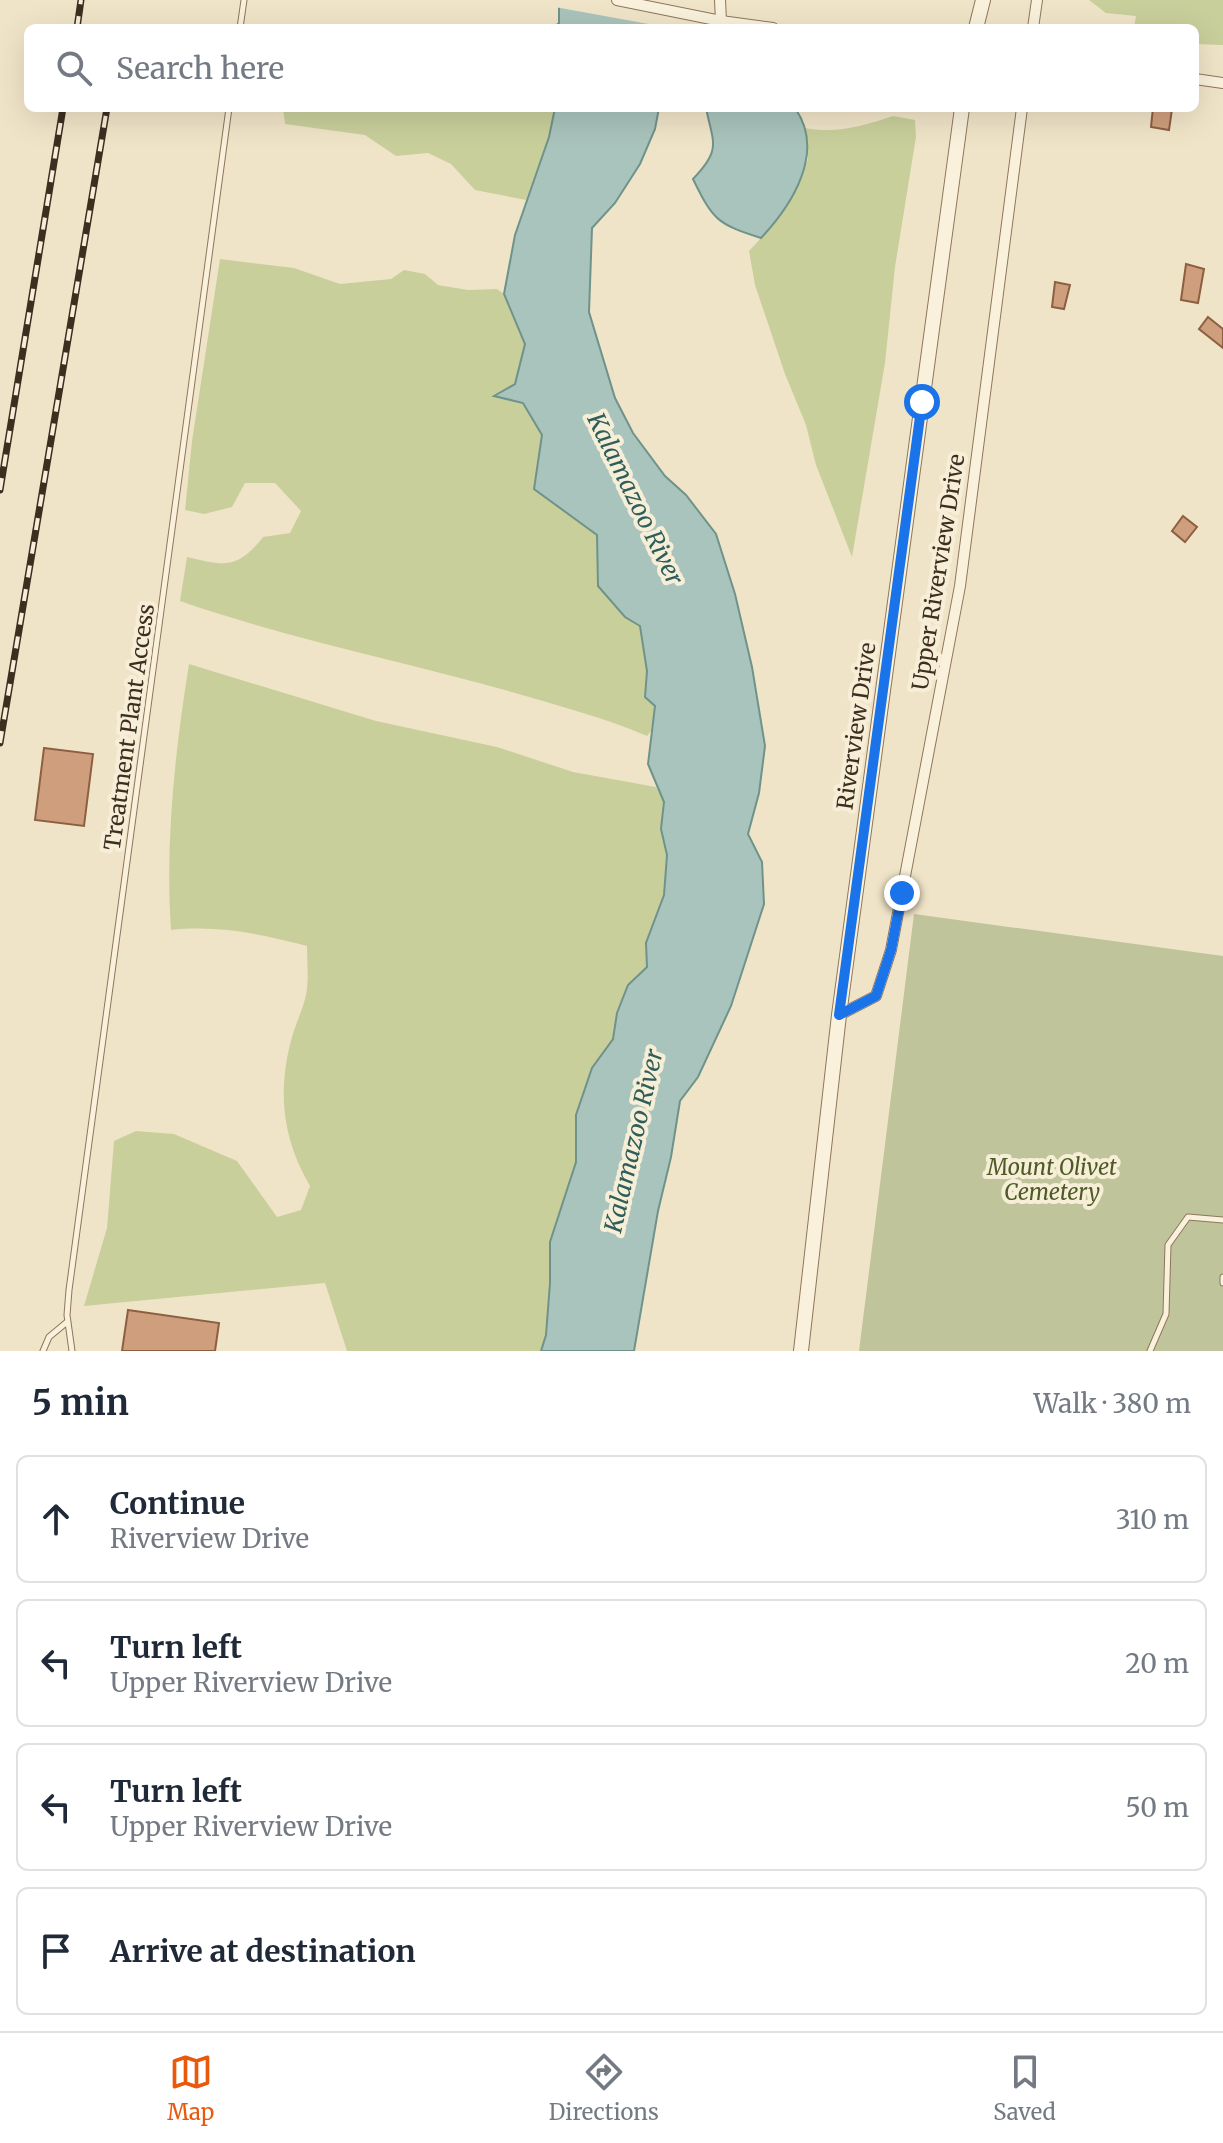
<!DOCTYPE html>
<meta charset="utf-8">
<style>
body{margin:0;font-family:Merriweather,serif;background:#f6f6f7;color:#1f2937}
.stop{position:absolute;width:24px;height:24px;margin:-18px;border:6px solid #1a73e8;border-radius:50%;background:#fff}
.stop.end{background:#1a73e8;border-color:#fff;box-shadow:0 2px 8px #0008}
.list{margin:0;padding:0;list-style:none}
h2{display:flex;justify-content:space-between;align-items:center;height:104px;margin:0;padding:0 32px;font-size:34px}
h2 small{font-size:26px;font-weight:400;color:#747a83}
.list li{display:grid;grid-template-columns:52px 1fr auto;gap:24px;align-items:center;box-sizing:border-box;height:128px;margin:0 16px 16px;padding:0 16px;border:2px solid #e0e1e3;border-radius:12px}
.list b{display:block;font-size:30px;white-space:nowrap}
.list p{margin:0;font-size:26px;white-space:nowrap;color:#747a83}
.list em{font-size:26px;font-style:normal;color:#747a83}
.icon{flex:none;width:44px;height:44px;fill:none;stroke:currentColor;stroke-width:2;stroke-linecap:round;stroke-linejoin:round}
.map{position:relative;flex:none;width:1223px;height:1351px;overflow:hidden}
.search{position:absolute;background:#fff;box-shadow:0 8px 32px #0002;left:24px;right:24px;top:24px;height:88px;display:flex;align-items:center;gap:20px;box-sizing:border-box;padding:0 28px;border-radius:12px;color:#747a83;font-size:30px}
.sheet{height:680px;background:#fff}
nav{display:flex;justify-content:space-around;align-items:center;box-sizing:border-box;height:112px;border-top:2px solid #e0e1e3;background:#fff;font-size:22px;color:#747a83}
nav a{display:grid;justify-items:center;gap:4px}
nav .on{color:#ea580c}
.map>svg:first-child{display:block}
.green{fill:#c9cf9b}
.cemetery{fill:#bfc49a}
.water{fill:#a9c4bc;stroke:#6f938a;stroke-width:2}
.pier{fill:#f0e4c8}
.building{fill:#cf9f7d;stroke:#8d5f41;stroke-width:2}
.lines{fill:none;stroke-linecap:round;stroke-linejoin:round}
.service-casing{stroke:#8d765c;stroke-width:7}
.minor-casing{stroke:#8d765c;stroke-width:12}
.tertiary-casing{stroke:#8d765c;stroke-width:16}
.service{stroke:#faf1dc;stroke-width:5}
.minor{stroke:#faf1dc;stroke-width:10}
.tertiary{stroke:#faf1dc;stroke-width:14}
.rail-casing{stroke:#3d2e20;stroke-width:7}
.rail{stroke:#f7eed8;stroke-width:4;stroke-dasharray:12;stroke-linecap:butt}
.route{stroke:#1a73e8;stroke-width:10}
.labels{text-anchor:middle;stroke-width:8;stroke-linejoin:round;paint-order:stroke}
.street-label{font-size:22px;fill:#3d2e20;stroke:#f7eed8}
.park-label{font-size:22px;font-style:italic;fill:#4d5a26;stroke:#f7eed8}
.water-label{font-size:24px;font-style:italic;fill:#2f5d5a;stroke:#f7eed8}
</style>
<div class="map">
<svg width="1223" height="1351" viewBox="0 0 1223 1351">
<rect width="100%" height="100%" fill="#f0e4c8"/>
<!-- green -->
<g class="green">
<polygon points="1089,0 1223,0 1223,45 1195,44 1195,28 1134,28 1136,16 1106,13"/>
<polygon points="283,108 555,108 549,137 526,200 475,190 451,164 428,153 396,156 365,135 285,124"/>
<path d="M893 116 915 120 916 137 895 267 885 363 852 557 816 465 806 425 785 374 755 285 749 251 774 224 808 160 805 128C836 134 863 126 893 116Z"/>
<path d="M220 259 294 268 340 284 391 279 404 270 425 274 438 285 468 290 497 289 504 294 525 344 515 384 495 396 523 403 542 435 534 489 597 535 598 586 625 617 640 626 647 671 645 697 655 706 651 731 647 736C613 721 579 712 543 701 423 665 298 642 180 601L187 557C225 566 237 570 263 537L290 533 301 511 275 483H245L232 507 204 514 185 510 192 441Z"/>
<path d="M189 664 376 721 497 747 573 772 656 787 665 802 661 829 667 855 664 895 646 943 647 967 628 985 617 1013 613 1039 592 1068 576 1115V1162L550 1242V1283L546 1335 541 1351H347L325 1283 84 1306 107 1228 114 1141 136 1131 174 1134 237 1161 277 1217 301 1210 310 1186C282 1138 277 1091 292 1037 296 1023 303 1009 306 995 309 980 307 962 307 946 260 934 219 925 171 930 165 842 175 751 189 664Z"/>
</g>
<!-- cemetery -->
<polygon class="cemetery" points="914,914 1223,956 1223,1351 859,1351"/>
<!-- water -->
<g class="water">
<polygon points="559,0 667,0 662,28 553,28 559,23"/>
<polygon points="555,108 659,108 655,129 640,164 615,203 592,228 589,312 615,398 633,433 665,476 686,495 716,534 735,594 752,667 765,746 759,793 748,834 762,862 764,904 731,1006 698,1077 680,1101 671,1157 658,1211 634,1351 541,1351 546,1335 550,1283 550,1242 576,1162 576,1115 592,1068 613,1039 617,1013 628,985 647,967 646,943 664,895 667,855 661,829 664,802 648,764 655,706 645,697 647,671 640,626 625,617 598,586 597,535 534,489 542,435 523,403 494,396 515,384 525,344 504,294 515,235 549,137"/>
<path d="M706 108H795C826 152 792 205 761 238 717 224 713 220 693 179 722 149 713 143 706 108Z"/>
</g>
<!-- pier -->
<polygon class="pier" points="555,0 670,0 665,27 555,7"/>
<!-- building -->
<g class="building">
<polygon points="1153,108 1172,109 1169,130 1151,127"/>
<polygon points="1186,264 1204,269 1198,303 1181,300"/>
<polygon points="1055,282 1070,285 1064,309 1052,307"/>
<polygon points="1208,317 1223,329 1223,348 1199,329"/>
<polygon points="1183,516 1197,527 1185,542 1172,531"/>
<polygon points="44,748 93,754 84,826 35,820"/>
<polygon points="128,1310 219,1323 215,1351 122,1351"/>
</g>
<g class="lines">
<!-- service casing -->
<g class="service-casing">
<g id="service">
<polyline points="240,28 244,0"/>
<polyline points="1223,1277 1223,1283"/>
<polyline points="43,1351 49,1337 67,1322"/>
<polyline points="72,1351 67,1315 69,1290 229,108"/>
<polyline points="1150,1351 1166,1314 1168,1245 1188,1217 1223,1220"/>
</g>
</g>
<!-- minor casing -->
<g class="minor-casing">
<g id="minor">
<polyline points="617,0 721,21 773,28"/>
<polyline points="720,0 721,21"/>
<polyline points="1033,28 1037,0"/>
<polyline points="1195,79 1223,83"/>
<polyline points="839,1015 876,996 891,950 960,586 1022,108"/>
</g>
</g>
<!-- tertiary casing -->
<g class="tertiary-casing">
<g id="tertiary">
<polyline points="976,28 983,0"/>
<polyline points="801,1351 839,1015 962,108"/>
</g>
</g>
<!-- service -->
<use href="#service" class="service"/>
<!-- minor -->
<use href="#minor" class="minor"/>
<!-- tertiary -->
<use href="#tertiary" class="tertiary"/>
<!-- rail casing -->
<g class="rail-casing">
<g id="rail">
<polyline points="77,28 81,0"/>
<polyline points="0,490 63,108"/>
<polyline points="0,743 107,108"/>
</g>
</g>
<!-- rail -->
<use href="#rail" class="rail"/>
</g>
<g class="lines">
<!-- route -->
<polyline class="route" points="902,893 891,950 876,996 839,1015 922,402"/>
</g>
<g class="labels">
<!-- street labels -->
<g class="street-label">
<text transform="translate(938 572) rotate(-81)" y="8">Upper Riverview Drive</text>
<text transform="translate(856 726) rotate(-82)" y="8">Riverview Drive</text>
<text transform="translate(129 727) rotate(-82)" y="8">Treatment Plant Access</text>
</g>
<!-- park labels -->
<g class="park-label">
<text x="1052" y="1175">Mount Olivet<tspan x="1052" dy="25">Cemetery</tspan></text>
</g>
<!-- water labels -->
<g class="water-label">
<text transform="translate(635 499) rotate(64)" y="8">Kalamazoo River</text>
<text transform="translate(634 1141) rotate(-77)" y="8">Kalamazoo River</text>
</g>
</g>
</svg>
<div class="stop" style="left:922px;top:402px"></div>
<div class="stop end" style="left:902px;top:893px"></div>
<div class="search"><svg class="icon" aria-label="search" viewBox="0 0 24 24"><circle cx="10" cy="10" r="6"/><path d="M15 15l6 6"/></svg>Search here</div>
</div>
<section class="sheet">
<h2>5 min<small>Walk · 380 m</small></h2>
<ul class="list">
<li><svg class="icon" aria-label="ahead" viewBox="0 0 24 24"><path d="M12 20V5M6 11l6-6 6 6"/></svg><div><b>Continue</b><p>Riverview Drive</p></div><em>310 m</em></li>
<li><svg class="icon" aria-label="left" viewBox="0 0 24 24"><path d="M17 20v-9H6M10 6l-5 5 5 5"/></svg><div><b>Turn left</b><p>Upper Riverview Drive</p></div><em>20 m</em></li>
<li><svg class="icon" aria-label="left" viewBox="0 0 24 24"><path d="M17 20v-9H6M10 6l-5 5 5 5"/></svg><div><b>Turn left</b><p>Upper Riverview Drive</p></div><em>50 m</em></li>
<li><svg class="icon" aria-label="arrive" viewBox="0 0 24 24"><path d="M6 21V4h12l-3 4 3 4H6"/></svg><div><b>Arrive at destination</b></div></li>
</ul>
</section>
<nav>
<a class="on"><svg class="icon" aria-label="map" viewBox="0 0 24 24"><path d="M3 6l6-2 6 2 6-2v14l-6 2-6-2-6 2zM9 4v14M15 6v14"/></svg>Map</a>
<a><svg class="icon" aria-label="directions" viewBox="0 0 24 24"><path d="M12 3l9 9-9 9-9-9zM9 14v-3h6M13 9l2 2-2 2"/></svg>Directions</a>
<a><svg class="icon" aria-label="saved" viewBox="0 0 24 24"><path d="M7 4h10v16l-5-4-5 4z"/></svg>Saved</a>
</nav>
